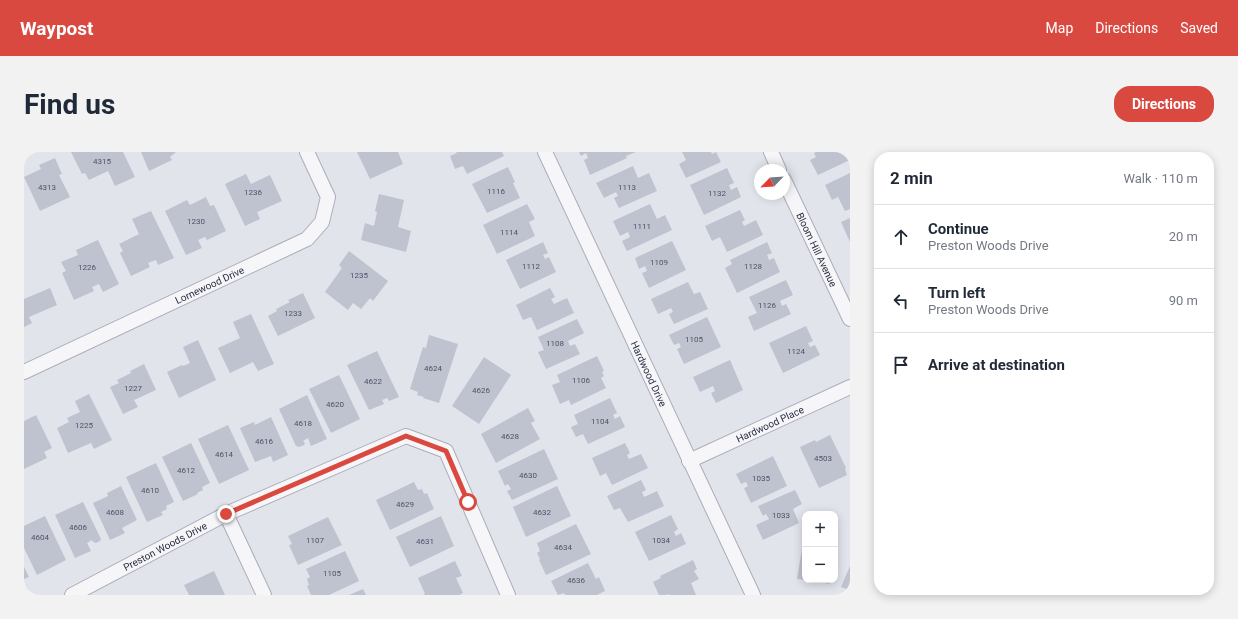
<!DOCTYPE html>
<meta charset="utf-8">
<style>
body{margin:0;font-family:Roboto,sans-serif;background:#f2f2f3;color:#1f2937}
.controls{position:absolute;right:12px;bottom:12px;display:grid;overflow:hidden;border-radius:8px;box-shadow:0 2px 10px #0003}
.controls button{width:36px;height:36px;display:grid;place-items:center;padding:0;border:0;border-bottom:1px solid #e0e1e3;background:#fff;color:#1f2937;font:20px sans-serif}
.compass{position:absolute;left:730px;top:12px;width:36px;height:36px;border-radius:50%;background:#fff;box-shadow:0 2px 10px #0003;rotate:245deg}
.stop{position:absolute;width:12px;height:12px;margin:-9px;border:3px solid #d94940;border-radius:50%;background:#fff}
.stop.end{background:#d94940;border-color:#fff;box-shadow:0 1px 4px #0008}
.list{margin:0;padding:0;list-style:none}
h2{display:flex;justify-content:space-between;align-items:center;height:52px;margin:0;padding:0 16px;font-size:17px}
h2 small{font-size:13px;font-weight:400;color:#747a83}
.list li{display:grid;grid-template-columns:26px 1fr auto;gap:12px;align-items:center;box-sizing:border-box;height:64px;padding:0 16px;border-top:1px solid #e0e1e3}
.list b{display:block;font-size:15px;white-space:nowrap}
.list p{margin:0;font-size:13px;white-space:nowrap;color:#747a83}
.list em{font-size:13px;font-style:normal;color:#747a83}
.icon{flex:none;width:22px;height:22px;fill:none;stroke:currentColor;stroke-width:2;stroke-linecap:round;stroke-linejoin:round}
.map{position:relative;flex:none;width:826px;height:443px;overflow:hidden;border-radius:16px}
header{display:flex;align-items:center;gap:24px;box-sizing:border-box;height:56px;padding:0 20px;background:#d94940;color:#fff}
header strong{font-size:19px}
nav{display:flex;gap:22px;margin-inline-start:auto;font-size:14px}
.intro{display:flex;align-items:center;justify-content:space-between;box-sizing:border-box;height:96px;padding:0 24px}
h1{margin:0;font-size:28px}
.button{padding:10px 18px;border-radius:16px;background:#d94940;color:#fff;font-size:14px;font-weight:700}
main{display:flex;gap:24px;padding:0 24px}
aside{flex:1;background:#fff;border-radius:16px;box-shadow:0 2px 10px #0003}
.map>svg:first-child{display:block}
.building{fill:#bfc2cf}
.lines{fill:none;stroke-linecap:round;stroke-linejoin:round}
.minor-casing{stroke:#aaadba;stroke-width:16}
.minor{stroke:#f6f6f9;stroke-width:14}
.route{stroke:#d94940;stroke-width:5}
.labels{text-anchor:middle;stroke-width:3;stroke-linejoin:round;paint-order:stroke}
.number-label{font-size:8px;fill:#4e5268}
.street-label{font-size:10px;fill:#292d45;stroke:#f2f4f9}
</style>
<header>
<strong>Waypost</strong>
<nav><a>Map</a><a>Directions</a><a>Saved</a></nav>
</header>
<div class="intro"><h1>Find us</h1><a class="button">Directions</a></div>
<main>
<div class="map">
<svg width="826" height="443" viewBox="0 0 826 443">
<rect width="100%" height="100%" fill="#e2e4ec"/>
<!-- building -->
<g class="building">
<polygon points="47,0 99,0 111,25 91,34 84,19 65,28 61,21 58,22"/>
<polygon points="117,0 152,0 146,5 148,8 125,19"/>
<polygon points="333,0 374,0 379,12 346,27"/>
<polygon points="432,0 478,0 480,4 443,22 439,14 431,17 426,4 433,1"/>
<polygon points="555,0 612,0 602,4 603,6 566,23 560,8 564,6 562,1 557,4"/>
<polygon points="658,0 687,0 688,2 692,0 697,10 662,26 655,12 662,8"/>
<polygon points="792,0 826,0 826,8 794,23 786,8 792,5 790,1"/>
<polygon points="31,6 38,22 35,23 46,45 16,59 0,25 17,17 15,13"/>
<polygon points="609,14 614,26 625,21 633,39 595,56 590,46 594,44 592,40 580,46 572,31"/>
<polygon points="484,15 491,30 489,31 496,46 463,61 448,32"/>
<polygon points="703,16 710,31 705,33 707,38 713,35 717,45 680,63 666,33"/>
<polygon points="826,21 826,57 821,59 814,45 808,48 801,33"/>
<polygon points="222,22 227,32 246,23 258,49 233,60 236,67 221,74 201,32"/>
<polygon points="355,42 380,48 374,75 387,79 382,100 337,88 341,71 350,74 353,60 351,59"/>
<polygon points="182,45 186,54 190,53 202,79 183,88 181,85 174,88 178,96 162,103 141,59 163,48 166,53"/>
<polygon points="503,52 511,67 505,70 511,84 473,102 459,73"/>
<polygon points="626,52 633,67 641,63 648,78 603,99 598,89 606,85 604,80 596,84 589,69"/>
<polygon points="716,58 721,68 718,70 720,74 732,68 739,83 703,100 696,85 688,89 681,74"/>
<polygon points="127,59 150,106 134,113 132,108 124,111 126,115 107,124 96,101 99,99 95,92 115,82 108,67"/>
<polygon points="826,66 826,90 817,70"/>
<polygon points="74,88 95,132 79,140 75,132 68,135 70,139 50,148 38,121 42,119 37,110 54,103 52,98"/>
<polygon points="648,89 662,118 625,136 618,121 623,119 621,114 615,117 611,106"/>
<polygon points="519,90 524,101 519,103 521,107 525,105 532,120 496,137 482,108"/>
<polygon points="743,90 748,101 743,103 745,108 750,106 756,120 713,141 701,116 708,112 706,108"/>
<polygon points="325,99 364,129 349,149 346,146 337,157 329,151 324,158 301,140 318,116 315,113"/>
<polygon points="762,128 769,143 756,149 758,154 762,152 767,162 730,179 724,165 733,161 725,145"/>
<polygon points="664,130 670,142 676,140 684,157 650,172 645,162 649,160 647,156 634,162 627,147"/>
<polygon points="26,136 33,153 5,165 8,171 0,175 0,147"/>
<polygon points="526,136 531,145 527,147 530,152 543,146 550,161 513,178 507,165 499,168 492,153"/>
<polygon points="279,141 291,166 254,184 244,164 253,159 252,157 266,150 264,148"/>
<polygon points="227,162 250,212 234,219 229,210 206,221 194,196 216,186 209,170"/>
<polygon points="683,165 697,195 660,212 653,197 657,195 655,191 650,193 645,183"/>
<polygon points="553,167 560,181 544,189 546,194 551,192 556,202 522,217 514,200 520,198 514,185"/>
<polygon points="782,174 789,189 784,191 786,195 791,193 796,203 759,221 745,191"/>
<polygon points="405,183 434,192 415,251 399,246 400,245 393,243 394,240 386,237 399,195 402,196"/>
<polygon points="174,188 192,228 155,246 143,220 158,213 159,214 166,211 159,195"/>
<polygon points="353,199 375,245 365,249 363,246 358,248 360,252 345,258 323,213"/>
<polygon points="573,204 580,219 578,220 580,224 577,226 582,236 547,253 545,248 536,252 528,233 536,230 533,223"/>
<polygon points="460,205 487,223 455,272 428,254"/>
<polygon points="706,208 719,238 692,251 687,241 691,239 689,234 676,240 669,225"/>
<polygon points="120,212 132,238 110,248 114,255 99,262 86,235 95,231 93,228 107,221 106,219"/>
<polygon points="315,223 336,267 307,281 285,237"/>
<polygon points="65,242 88,288 70,297 67,291 44,301 33,276 45,270 43,266 56,260 51,249"/>
<polygon points="283,243 303,287 287,294 284,286 279,289 281,291 280,293 275,295 272,294 255,257"/>
<polygon points="586,246 593,261 589,263 591,267 596,264 601,275 564,292 559,282 552,285 547,275 554,272 550,263"/>
<polygon points="504,256 511,269 507,271 516,287 472,311 457,282"/>
<polygon points="12,263 28,296 20,300 23,306 0,317 0,269"/>
<polygon points="247,265 264,303 249,310 247,304 231,310 216,276 230,270 231,273"/>
<polygon points="204,273 225,318 195,332 174,287"/>
<polygon points="806,283 822,316 821,317 823,323 795,336 776,295 791,288 792,290"/>
<polygon points="167,291 186,331 178,335 179,338 173,341 174,342 159,349 138,305"/>
<polygon points="601,291 606,301 603,303 605,307 617,302 624,316 588,333 582,321 576,324 568,306"/>
<polygon points="520,297 534,327 488,348 483,339 487,337 484,332 481,334 474,319"/>
<polygon points="749,304 763,334 727,351 720,336 724,334 722,330 717,332 712,322"/>
<polygon points="132,311 150,350 142,354 143,357 137,360 139,363 123,370 102,325"/>
<polygon points="617,328 622,338 618,340 620,345 633,339 640,354 604,370 596,356 590,358 583,344"/>
<polygon points="390,330 394,338 398,337 400,342 403,341 410,357 366,378 352,348"/>
<polygon points="97,334 113,368 98,376 101,381 86,388 69,351 84,344 83,341"/>
<polygon points="533,334 547,364 502,385 489,355"/>
<polygon points="771,338 778,352 769,357 775,371 739,388 732,373 745,367 742,362 739,364 734,354"/>
<polygon points="59,350 77,387 76,389 72,391 69,390 68,388 63,391 67,399 51,406 31,363"/>
<polygon points="647,363 654,377 650,380 652,384 657,381 662,392 625,409 611,380"/>
<polygon points="21,364 42,408 13,423 0,396 0,374"/>
<polygon points="417,364 430,394 386,415 372,385"/>
<polygon points="304,365 318,393 274,413 265,393 268,392 264,384"/>
<polygon points="552,372 567,402 522,423 515,408 516,407 513,401 516,399 513,391"/>
<polygon points="780,385 781,386 781,428 773,427"/>
<polygon points="321,399 335,429 305,443 287,443 283,434 285,433 283,427 286,425 282,417"/>
<polygon points="669,408 673,417 670,419 675,427 667,431 672,443 645,443 644,442 642,443 635,443 629,430 637,426 636,424"/>
<polygon points="431,409 438,424 432,426 439,441 435,443 399,443 401,442 394,426"/>
<polygon points="564,411 572,427 575,425 581,439 573,443 541,443 540,441 534,443 527,429"/>
<polygon points="826,414 826,438 817,435"/>
<polygon points="0,415 5,425 0,427"/>
<polygon points="190,419 201,443 165,443 160,433"/>
<polygon points="789,428 806,428 805,432"/>
<polygon points="339,437 342,443 325,443"/>
</g>
<g class="lines">
<!-- minor casing -->
<g class="minor-casing">
<g id="minor">
<path id="s1" d="M521 0 729 443"/>
<polyline points="747,0 755,18"/>
<path id="s2" d="M760 28 826 167"/>
<path id="s3" d="M0 220 283 87 298 70 304 45 283 0"/>
<path id="s4" d="M665 309 826 235"/>
<polyline points="202,362 240,443"/>
<path id="s5" d="M48 443 202 362 382 284 422 299 484 443"/>
</g>
</g>
<!-- minor -->
<use href="#minor" class="minor"/>
</g>
<g class="lines">
<!-- route -->
<polyline class="route" points="202,362 382,284 422,299 444,350"/>
</g>
<g class="labels">
<!-- number labels -->
<g class="number-label">
<text x="78" y="12">4315</text>
<text x="23" y="38">4313</text>
<text x="603" y="38">1113</text>
<text x="472" y="42">1116</text>
<text x="229" y="43">1236</text>
<text x="693" y="44">1132</text>
<text x="172" y="72">1230</text>
<text x="618" y="77">1111</text>
<text x="485" y="83">1114</text>
<text x="635" y="113">1109</text>
<text x="507" y="117">1112</text>
<text x="729" y="117">1128</text>
<text x="63" y="118">1226</text>
<text x="335" y="126">1235</text>
<text x="743" y="156">1126</text>
<text x="269" y="164">1233</text>
<text x="670" y="190">1105</text>
<text x="531" y="194">1108</text>
<text x="772" y="202">1124</text>
<text x="409" y="219">4624</text>
<text x="557" y="231">1106</text>
<text x="349" y="232">4622</text>
<text x="109" y="239">1227</text>
<text x="457" y="241">4626</text>
<text x="311" y="255">4620</text>
<text x="576" y="272">1104</text>
<text x="279" y="274">4618</text>
<text x="60" y="276">1225</text>
<text x="486" y="287">4628</text>
<text x="240" y="292">4616</text>
<text x="200" y="305">4614</text>
<text x="799" y="309">4503</text>
<text x="162" y="321">4612</text>
<text x="504" y="326">4630</text>
<text x="737" y="329">1035</text>
<text x="126" y="341">4610</text>
<text x="381" y="355">4629</text>
<text x="91" y="363">4608</text>
<text x="518" y="363">4632</text>
<text x="757" y="366">1033</text>
<text x="54" y="378">4606</text>
<text x="16" y="388">4604</text>
<text x="291" y="391">1107</text>
<text x="637" y="391">1034</text>
<text x="401" y="392">4631</text>
<text x="539" y="398">4634</text>
<text x="308" y="424">1105</text>
<text x="552" y="431">4636</text>
</g>
<!-- street labels -->
<g class="street-label">
<text dy="4" stroke="none"><textPath href="#s2" startOffset="77">Bloom Hill Avenue</textPath></text>
<text dy="4" stroke="none"><textPath href="#s3" startOffset="205">Lornewood Drive</textPath></text>
<text dy="4" stroke="none"><textPath href="#s1" startOffset="245">Hardwood Drive</textPath></text>
<text dy="4" stroke="none"><textPath href="#s4" startOffset="89">Hardwood Place</textPath></text>
<text dy="4" stroke="none"><textPath href="#s5" startOffset="105">Preston Woods Drive</textPath></text>
</g>
</g>
</svg>
<div class="controls">
<button>+</button>
<button>−</button>
</div>
<svg class="compass" viewBox="-18 -18 36 36"><path d="M0-13l5 13h-10z" fill="#e53935"/><path d="M0 13l5-13h-10z" fill="#747a83"/></svg>
<div class="stop" style="left:444px;top:350px"></div>
<div class="stop end" style="left:202px;top:362px"></div>
</div>
<aside>
<h2>2 min<small>Walk · 110 m</small></h2>
<ul class="list">
<li><svg class="icon" aria-label="ahead" viewBox="0 0 24 24"><path d="M12 20V5M6 11l6-6 6 6"/></svg><div><b>Continue</b><p>Preston Woods Drive</p></div><em>20 m</em></li>
<li><svg class="icon" aria-label="left" viewBox="0 0 24 24"><path d="M17 20v-9H6M10 6l-5 5 5 5"/></svg><div><b>Turn left</b><p>Preston Woods Drive</p></div><em>90 m</em></li>
<li><svg class="icon" aria-label="arrive" viewBox="0 0 24 24"><path d="M6 21V4h12l-3 4 3 4H6"/></svg><div><b>Arrive at destination</b></div></li>
</ul>
</aside>
</main>
